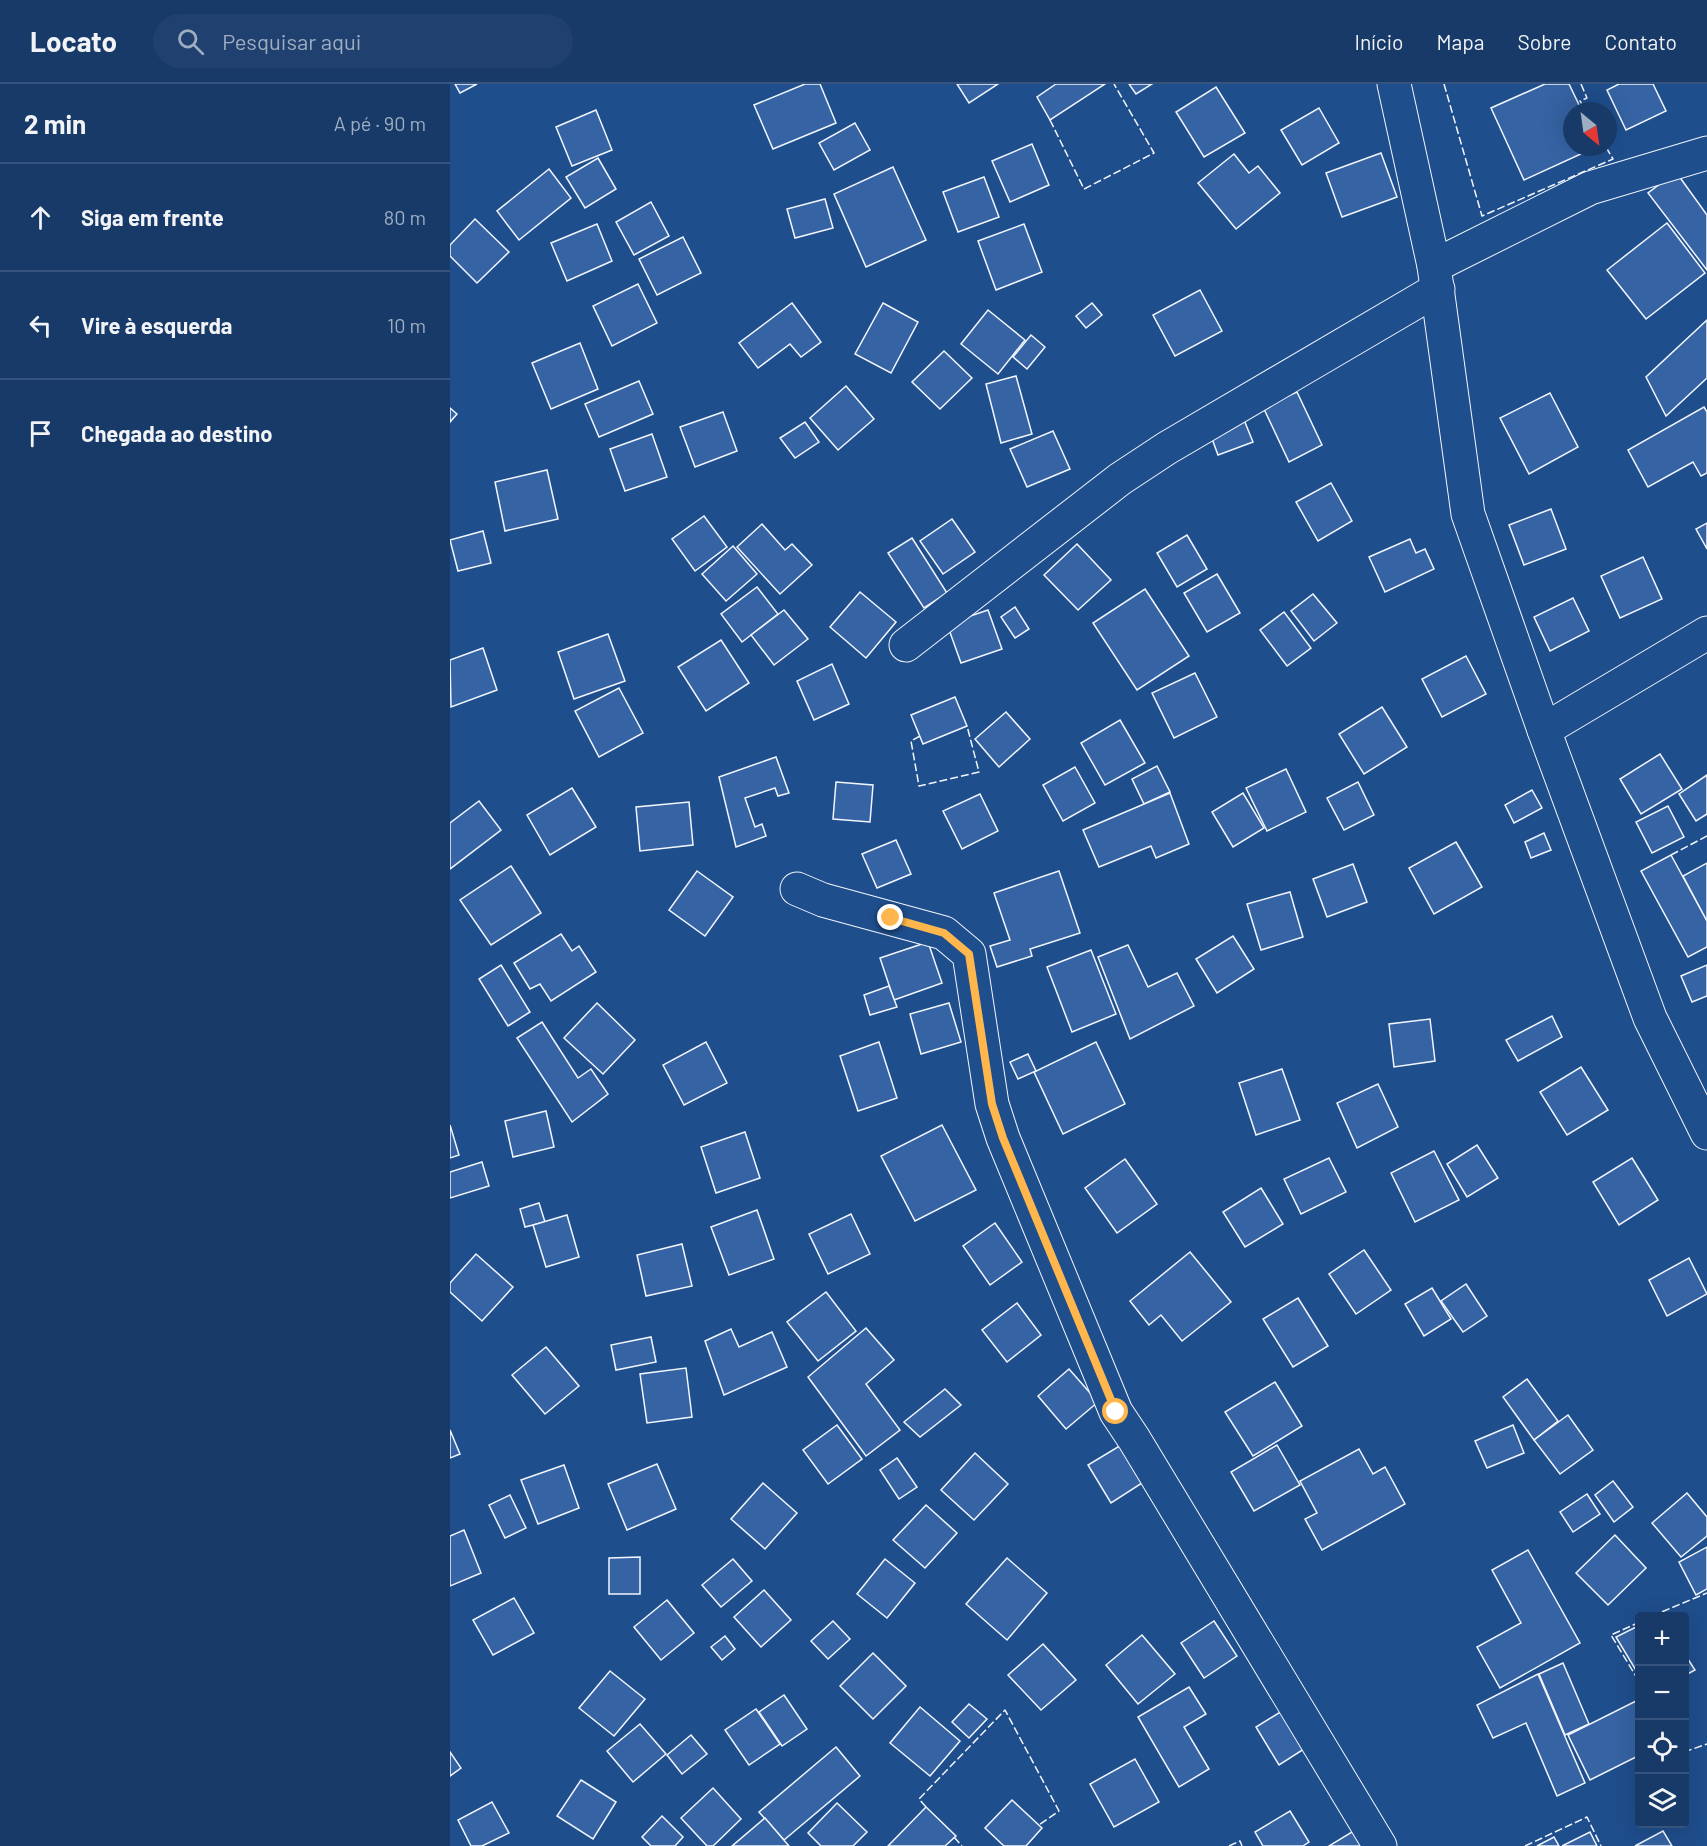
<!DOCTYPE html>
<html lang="pt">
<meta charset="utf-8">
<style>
body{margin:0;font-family:Barlow,sans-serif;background:#20416f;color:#f1f3f6}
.controls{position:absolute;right:18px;bottom:18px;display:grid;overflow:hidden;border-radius:6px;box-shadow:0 6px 24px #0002}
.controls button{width:54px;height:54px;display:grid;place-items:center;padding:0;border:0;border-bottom:2px solid #36547d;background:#173a69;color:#f1f3f6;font:30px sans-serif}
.compass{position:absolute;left:1113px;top:18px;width:54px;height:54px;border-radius:50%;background:#173a69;box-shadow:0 6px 24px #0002;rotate:151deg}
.stop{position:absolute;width:18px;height:18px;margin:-14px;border:4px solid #ffb74d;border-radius:50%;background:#fff}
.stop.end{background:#ffb74d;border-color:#fff;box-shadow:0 2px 6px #0008}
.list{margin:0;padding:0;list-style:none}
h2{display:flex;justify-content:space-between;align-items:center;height:78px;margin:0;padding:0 24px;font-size:26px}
h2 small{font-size:20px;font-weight:400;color:#9eadc0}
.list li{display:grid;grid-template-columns:39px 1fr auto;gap:18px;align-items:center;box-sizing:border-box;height:108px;padding:0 24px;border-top:2px solid #36547d}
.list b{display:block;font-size:22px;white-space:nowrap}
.list em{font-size:20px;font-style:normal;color:#9eadc0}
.icon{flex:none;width:33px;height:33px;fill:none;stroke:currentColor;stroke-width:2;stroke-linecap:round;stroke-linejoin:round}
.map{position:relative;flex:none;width:1257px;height:1762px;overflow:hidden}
header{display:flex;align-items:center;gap:36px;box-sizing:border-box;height:84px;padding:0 30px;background:#173a69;border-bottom:2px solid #36547d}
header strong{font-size:28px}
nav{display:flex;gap:33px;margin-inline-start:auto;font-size:21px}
.search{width:420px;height:54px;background:#20416f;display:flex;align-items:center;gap:15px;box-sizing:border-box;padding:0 21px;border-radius:33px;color:#9eadc0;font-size:22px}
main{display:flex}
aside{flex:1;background:#173a69}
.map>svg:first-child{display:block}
.building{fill:#3563a3;stroke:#f2f6ff;stroke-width:1.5}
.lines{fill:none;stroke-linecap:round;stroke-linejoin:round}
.minor-casing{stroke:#f2f6ff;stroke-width:35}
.minor{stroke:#1f4e8c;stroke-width:33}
.fence{stroke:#f2f6ff;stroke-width:1.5;stroke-dasharray:8 3;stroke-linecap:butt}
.route{stroke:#ffb74d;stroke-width:8}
</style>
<header>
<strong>Locato</strong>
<div class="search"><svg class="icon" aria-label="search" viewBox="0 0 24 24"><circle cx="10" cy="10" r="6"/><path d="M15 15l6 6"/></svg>Pesquisar aqui</div>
<nav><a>Início</a><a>Mapa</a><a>Sobre</a><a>Contato</a></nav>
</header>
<main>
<aside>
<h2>2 min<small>A pé · 90 m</small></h2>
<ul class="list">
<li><svg class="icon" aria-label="ahead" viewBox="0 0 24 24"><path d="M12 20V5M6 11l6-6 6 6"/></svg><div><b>Siga em frente</b></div><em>80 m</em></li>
<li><svg class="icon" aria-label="left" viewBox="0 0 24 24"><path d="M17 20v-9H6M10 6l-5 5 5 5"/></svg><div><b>Vire à esquerda</b></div><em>10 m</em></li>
<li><svg class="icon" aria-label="arrive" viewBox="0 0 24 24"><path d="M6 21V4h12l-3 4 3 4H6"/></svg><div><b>Chegada ao destino</b></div></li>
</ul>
</aside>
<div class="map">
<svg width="1257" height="1762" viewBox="0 0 1257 1762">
<rect width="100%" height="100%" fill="#1f4e8c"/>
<!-- building -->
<g class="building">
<polygon points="5,0 27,0 10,9"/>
<polygon points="355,0 370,0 386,39 323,65 304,21"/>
<polygon points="507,0 548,0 519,19"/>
<polygon points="606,0 655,0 600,36 587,13"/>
<polygon points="679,0 702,0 686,10"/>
<polygon points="1095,0 1119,0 1132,27 1122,27 1122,63 1146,63 1074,96 1041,24"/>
<polygon points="1169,0 1203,0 1216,27 1176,46 1157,6"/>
<polygon points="766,3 795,49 754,73 726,28"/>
<polygon points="869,24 889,59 852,81 831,46"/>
<polygon points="146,26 162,66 122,82 106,43"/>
<polygon points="405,39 420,66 384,86 369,59"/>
<polygon points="582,60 599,101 560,118 542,77"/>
<polygon points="931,69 947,113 892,133 876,89"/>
<polygon points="784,70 799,89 808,82 830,109 786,145 748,99"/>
<polygon points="148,74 166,105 135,124 116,93"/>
<polygon points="443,83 476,156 416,183 384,110"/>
<polygon points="99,85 121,114 69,156 47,127"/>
<polygon points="1226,88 1257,131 1257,186 1198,109"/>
<polygon points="534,93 549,133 508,148 493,108"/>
<polygon points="375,115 383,144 345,154 337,125"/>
<polygon points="201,118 219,152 184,171 166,138"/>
<polygon points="25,135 59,168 27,199 0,172 0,161"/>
<polygon points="1217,139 1255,189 1196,235 1157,186"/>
<polygon points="147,140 162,177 117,197 101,159"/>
<polygon points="574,140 592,188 546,206 528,157"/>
<polygon points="233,153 251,189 207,211 189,175"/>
<polygon points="188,200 207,239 162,262 143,222"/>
<polygon points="750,206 772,247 725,272 703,231"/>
<polygon points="342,219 371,258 351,273 340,260 308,284 289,259"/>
<polygon points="433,219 468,238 441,289 405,270"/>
<polygon points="642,219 652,231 636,244 626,232"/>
<polygon points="538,226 575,256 548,290 511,260"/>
<polygon points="1257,236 1257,294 1216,332 1196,293"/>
<polygon points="581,251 595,263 577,285 563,273"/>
<polygon points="130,259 148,305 101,325 82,279"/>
<polygon points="494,267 522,294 490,325 462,298"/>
<polygon points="566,292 582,350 551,359 536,300"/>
<polygon points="189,297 203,330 149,353 135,320"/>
<polygon points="396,302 424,335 388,366 360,334"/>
<polygon points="847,308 872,361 839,378 813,323"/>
<polygon points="1100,309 1128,363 1079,390 1050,334"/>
<polygon points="788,321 803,358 768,371 754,333"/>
<polygon points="1254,323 1257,328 1257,389 1251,392 1243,378 1198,403 1178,366"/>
<polygon points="0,324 7,330 0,338"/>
<polygon points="273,328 287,367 245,383 230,343"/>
<polygon points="355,338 369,358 345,374 330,354"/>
<polygon points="603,347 620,385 577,403 560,365"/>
<polygon points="202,350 217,393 175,407 160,365"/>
<polygon points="97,386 108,435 55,447 45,398"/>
<polygon points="881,399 902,437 868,457 846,418"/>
<polygon points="1101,425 1116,465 1074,481 1059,441"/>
<polygon points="254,432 277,463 245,487 222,455"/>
<polygon points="502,435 525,468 493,490 470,457"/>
<polygon points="1257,439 1257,465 1246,445"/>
<polygon points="312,440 335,466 342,460 362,481 330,510 287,463"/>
<polygon points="33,447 41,479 8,487 0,456"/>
<polygon points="737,451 757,485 727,503 707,469"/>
<polygon points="462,454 497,509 474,524 438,469"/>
<polygon points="960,455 966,469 975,465 984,485 935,508 919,473"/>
<polygon points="627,460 661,496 628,526 594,491"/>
<polygon points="283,462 307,490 276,517 252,490"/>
<polygon points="1193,473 1212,515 1170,534 1151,492"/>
<polygon points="767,490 790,529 757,548 734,509"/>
<polygon points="307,503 328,530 292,558 271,530"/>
<polygon points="695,505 739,572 687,606 643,539"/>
<polygon points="410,508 446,538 416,574 380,543"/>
<polygon points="863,510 887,539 864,557 841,527"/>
<polygon points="1123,514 1139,547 1100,567 1084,533"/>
<polygon points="565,523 579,545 565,554 551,533"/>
<polygon points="334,526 358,555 324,581 301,551"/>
<polygon points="538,526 552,565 511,579 497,540"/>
<polygon points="834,528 861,564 837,582 810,546"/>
<polygon points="158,550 175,597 124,615 108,568"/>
<polygon points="271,556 299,599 256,627 228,583"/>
<polygon points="33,564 47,606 1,623 0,576"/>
<polygon points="1016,572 1036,610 992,633 972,595"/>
<polygon points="382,580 399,620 364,636 347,597"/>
<polygon points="745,589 767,633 724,654 702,609"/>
<polygon points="169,604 193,649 149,673 125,627"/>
<polygon points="505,613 517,642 473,660 461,631"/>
<polygon points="932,623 957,663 914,690 889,650"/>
<polygon points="556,628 580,655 549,683 525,655"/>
<polygon points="670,636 695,679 655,701 631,659"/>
<polygon points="1210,670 1232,705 1191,730 1170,695"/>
<polygon points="326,673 339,709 328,712 325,704 295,714 305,743 312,740 316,752 286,763 269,693"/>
<polygon points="707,682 720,708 694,720 682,695"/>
<polygon points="625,683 645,719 613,737 593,701"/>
<polygon points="836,685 856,728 817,747 796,704"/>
<polygon points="1257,691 1257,730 1246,737 1229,710"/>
<polygon points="386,698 423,701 420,738 383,735"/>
<polygon points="908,698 924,731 894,746 877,714"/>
<polygon points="122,704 146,743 100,771 77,731"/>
<polygon points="1082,706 1092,724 1064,739 1055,721"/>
<polygon points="720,709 739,760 706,774 701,762 649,783 633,746"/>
<polygon points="793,709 814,744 783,763 762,728"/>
<polygon points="530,710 548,747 512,765 493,727"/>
<polygon points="29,717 51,746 0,785 0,739"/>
<polygon points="239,718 243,761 190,767 186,723"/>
<polygon points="1218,722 1234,753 1202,769 1186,738"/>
<polygon points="1094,749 1101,766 1081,774 1075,758"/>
<polygon points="446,756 461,790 427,804 412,770"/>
<polygon points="1006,758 1032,803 984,830 959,784"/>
<polygon points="1221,771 1257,837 1257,863 1238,873 1191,787"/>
<polygon points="1257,779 1257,837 1233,792"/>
<polygon points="903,780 917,818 877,833 863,795"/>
<polygon points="61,782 91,829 41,861 10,816"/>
<polygon points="247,787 283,813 255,852 219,826"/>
<polygon points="609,787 630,849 580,865 582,872 547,883 540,862 560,856 544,809"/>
<polygon points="840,808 853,853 811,866 797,820"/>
<polygon points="111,850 122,867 129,862 146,888 101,917 90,900 80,905 64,879"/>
<polygon points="783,852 804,885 767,909 746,875"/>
<polygon points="478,858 492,899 444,916 430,874"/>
<polygon points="678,861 698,903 727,889 744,922 680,955 648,873"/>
<polygon points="641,866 666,930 622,948 597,883"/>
<polygon points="51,881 80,928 58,942 29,895"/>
<polygon points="1257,881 1257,912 1242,918 1231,892"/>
<polygon points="439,902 447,923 420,931 414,911"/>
<polygon points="147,919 185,956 153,990 114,954"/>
<polygon points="499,919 511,958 471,970 460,930"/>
<polygon points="1102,932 1112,953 1068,977 1056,956"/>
<polygon points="980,935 985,977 944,983 939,940"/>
<polygon points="92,938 128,994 141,985 158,1010 122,1038 67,954"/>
<polygon points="256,958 277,999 234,1021 213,981"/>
<polygon points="429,958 447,1014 408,1027 390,972"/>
<polygon points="646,958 675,1020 613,1050 584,988"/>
<polygon points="578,970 586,987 568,995 560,978"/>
<polygon points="1131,983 1158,1026 1117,1051 1090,1008"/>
<polygon points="832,985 850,1036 806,1051 789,999"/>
<polygon points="928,1000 948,1043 907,1064 887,1019"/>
<polygon points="96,1027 104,1063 63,1073 55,1037"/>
<polygon points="0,1041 9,1071 0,1074"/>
<polygon points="492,1041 526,1106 465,1137 431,1072"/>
<polygon points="295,1048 310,1094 266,1109 251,1063"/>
<polygon points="1027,1061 1048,1094 1017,1113 997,1080"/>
<polygon points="984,1067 1009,1116 965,1138 941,1089"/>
<polygon points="879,1074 896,1108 851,1130 834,1095"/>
<polygon points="1182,1074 1208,1116 1169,1141 1143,1098"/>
<polygon points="675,1075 707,1120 667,1149 635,1104"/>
<polygon points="32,1078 39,1102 0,1114 0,1088"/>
<polygon points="811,1104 833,1140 795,1163 773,1128"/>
<polygon points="89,1119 95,1138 75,1143 70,1125"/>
<polygon points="307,1126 324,1175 279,1191 261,1143"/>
<polygon points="401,1130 420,1170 378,1190 359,1150"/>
<polygon points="117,1131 129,1173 96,1183 83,1141"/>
<polygon points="545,1139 572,1178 540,1201 513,1162"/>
<polygon points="232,1160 242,1202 196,1212 187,1171"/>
<polygon points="914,1166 941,1206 906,1230 879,1190"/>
<polygon points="740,1168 781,1218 732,1257 711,1231 699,1241 680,1217"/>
<polygon points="26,1170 63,1203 32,1237 0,1208 0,1199"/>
<polygon points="1239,1174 1257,1210 1217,1232 1199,1196"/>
<polygon points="1016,1200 1037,1232 1013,1248 991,1217"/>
<polygon points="982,1204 1001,1235 974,1252 955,1220"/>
<polygon points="376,1208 406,1247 368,1277 337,1238"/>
<polygon points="848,1214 878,1262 843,1283 813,1235"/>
<polygon points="567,1219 591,1251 557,1278 532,1246"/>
<polygon points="416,1244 444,1276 416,1300 450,1346 416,1372 358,1293"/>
<polygon points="281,1245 289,1263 322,1248 337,1283 274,1311 255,1257"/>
<polygon points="201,1253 206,1278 166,1286 161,1261"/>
<polygon points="96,1263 129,1302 95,1330 62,1291"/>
<polygon points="236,1284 242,1333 197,1339 190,1290"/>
<polygon points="619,1285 648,1318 616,1345 588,1312"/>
<polygon points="1077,1295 1108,1337 1084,1356 1053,1313"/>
<polygon points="825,1298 852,1342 803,1372 775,1328"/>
<polygon points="495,1305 511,1321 470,1353 454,1338"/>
<polygon points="1118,1331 1143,1366 1110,1390 1084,1356"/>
<polygon points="387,1341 412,1375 378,1400 353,1366"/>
<polygon points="1063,1341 1074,1369 1037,1384 1025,1357"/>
<polygon points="0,1346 10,1370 0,1374"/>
<polygon points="681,1355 703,1392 661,1419 638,1381"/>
<polygon points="827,1361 850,1401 804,1427 781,1388"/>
<polygon points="909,1365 923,1390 935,1383 955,1420 872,1466 855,1435 867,1429 850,1397"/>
<polygon points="525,1369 558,1400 524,1436 491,1406"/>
<polygon points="447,1374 467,1403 449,1415 430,1386"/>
<polygon points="207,1380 226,1425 177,1446 158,1400"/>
<polygon points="114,1381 129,1424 88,1440 71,1396"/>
<polygon points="1163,1397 1183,1423 1164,1438 1145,1411"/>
<polygon points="313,1399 347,1429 315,1465 281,1435"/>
<polygon points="1237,1409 1257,1433 1257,1452 1231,1473 1202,1439"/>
<polygon points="1137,1410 1150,1430 1123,1448 1110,1428"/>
<polygon points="60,1411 76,1444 55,1454 39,1421"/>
<polygon points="476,1421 507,1449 475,1484 443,1456"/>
<polygon points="14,1446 31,1489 0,1502 0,1452"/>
<polygon points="1165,1451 1196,1484 1158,1521 1126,1489"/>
<polygon points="1257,1463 1257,1505 1246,1511 1229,1478"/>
<polygon points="1078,1466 1130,1559 1050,1604 1027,1563 1071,1539 1042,1486"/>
<polygon points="190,1473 190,1510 159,1510 159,1474"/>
<polygon points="557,1474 597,1509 557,1556 516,1520"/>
<polygon points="283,1475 302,1497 271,1523 252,1501"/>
<polygon points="435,1475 465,1499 437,1534 407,1510"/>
<polygon points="314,1506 341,1536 311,1563 284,1533"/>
<polygon points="64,1514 84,1549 43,1571 23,1536"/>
<polygon points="217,1516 244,1549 211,1576 184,1543"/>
<polygon points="383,1537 400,1555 378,1575 361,1557"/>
<polygon points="764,1537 787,1572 754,1594 731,1559"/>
<polygon points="1190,1541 1190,1593 1166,1553"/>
<polygon points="692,1551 725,1590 688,1620 656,1581"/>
<polygon points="275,1552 285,1565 272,1576 261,1563"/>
<polygon points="593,1560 626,1596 591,1626 558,1591"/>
<polygon points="423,1569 456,1602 423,1635 390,1602"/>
<polygon points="1234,1569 1245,1586 1234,1592"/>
<polygon points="1113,1579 1139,1640 1115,1651 1089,1590"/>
<polygon points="160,1587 195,1615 164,1652 129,1624"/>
<polygon points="1088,1590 1135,1699 1107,1712 1076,1639 1043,1654 1027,1621"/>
<polygon points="739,1603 756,1630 734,1643 759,1685 729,1703 688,1633"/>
<polygon points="334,1611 357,1645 332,1662 309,1628"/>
<polygon points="1190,1615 1190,1671 1140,1696 1118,1651"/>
<polygon points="519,1620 537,1635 519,1654 502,1638"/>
<polygon points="842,1621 865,1658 829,1681 806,1643"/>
<polygon points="470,1623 510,1657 480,1692 440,1659"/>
<polygon points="306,1625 330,1660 299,1681 275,1646"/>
<polygon points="190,1640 216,1670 183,1698 157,1667"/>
<polygon points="241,1651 257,1670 232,1690 217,1671"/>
<polygon points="386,1663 410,1692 334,1756 309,1728"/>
<polygon points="0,1668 11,1684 0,1692"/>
<polygon points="685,1675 709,1718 664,1743 640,1700"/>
<polygon points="131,1696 166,1718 143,1755 107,1732"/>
<polygon points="263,1704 291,1735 263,1762 257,1762 231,1734"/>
<polygon points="562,1716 592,1744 576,1762 554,1762 535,1744"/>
<polygon points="42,1718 59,1749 32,1762 21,1762 8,1736"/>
<polygon points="387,1719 417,1748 403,1762 371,1762 358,1749"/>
<polygon points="476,1723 506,1752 495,1762 438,1762"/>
<polygon points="840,1727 859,1758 853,1762 813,1762 805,1748"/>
<polygon points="212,1732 233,1753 225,1762 201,1762 192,1753"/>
<polygon points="315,1734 339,1762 282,1762"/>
<polygon points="915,1740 928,1762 879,1762"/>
<polygon points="1213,1747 1222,1762 1185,1762"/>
<polygon points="1140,1748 1147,1762 1112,1762"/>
<polygon points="1104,1753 1109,1762 1087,1762"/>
</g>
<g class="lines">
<!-- minor casing -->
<g class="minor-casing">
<g id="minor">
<polyline points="944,0 984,182 1018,430 1094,646 1200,934 1257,1049"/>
<polyline points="984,182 1140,104 1257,69"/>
<polyline points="456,561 670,395 717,364 988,205"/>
<polyline points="1094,646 1257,549"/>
<polyline points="347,805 373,816 494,849 519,870 542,1020 553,1054 666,1328 684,1355 930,1762"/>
</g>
</g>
<!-- minor -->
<use href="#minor" class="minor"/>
<!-- fence -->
<g class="fence">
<polyline points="994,0 1032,132 1163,75 1156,63"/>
<polyline points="1131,0 1137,14 1130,17 1136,27"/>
<polyline points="600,36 634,105 704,69 664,0"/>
<polyline points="470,652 461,657 469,702 529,688 517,642"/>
<polyline points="1221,771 1257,752"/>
<polyline points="1202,1532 1257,1509"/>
<polyline points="1190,1538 1161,1551 1190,1599"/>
<polyline points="1234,1668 1257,1660"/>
<polyline points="476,1723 469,1715 555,1626 609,1727 589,1741"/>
<polyline points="504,1753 512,1762"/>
<polyline points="779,1762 790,1757 792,1762"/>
<polyline points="1075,1762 1137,1733 1151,1762"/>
</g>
</g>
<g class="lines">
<!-- route -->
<polyline class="route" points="441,834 494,849 519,870 542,1020 553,1054 666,1328"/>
</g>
</svg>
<div class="controls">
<button>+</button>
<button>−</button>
<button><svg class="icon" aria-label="locate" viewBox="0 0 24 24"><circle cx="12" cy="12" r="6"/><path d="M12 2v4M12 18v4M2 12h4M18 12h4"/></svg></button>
<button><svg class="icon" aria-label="layers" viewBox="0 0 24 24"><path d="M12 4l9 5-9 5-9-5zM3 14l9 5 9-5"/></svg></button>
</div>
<svg class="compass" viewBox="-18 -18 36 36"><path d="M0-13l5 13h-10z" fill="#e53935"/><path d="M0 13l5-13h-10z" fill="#9eadc0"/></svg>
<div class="stop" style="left:666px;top:1328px"></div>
<div class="stop end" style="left:441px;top:834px"></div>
</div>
</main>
